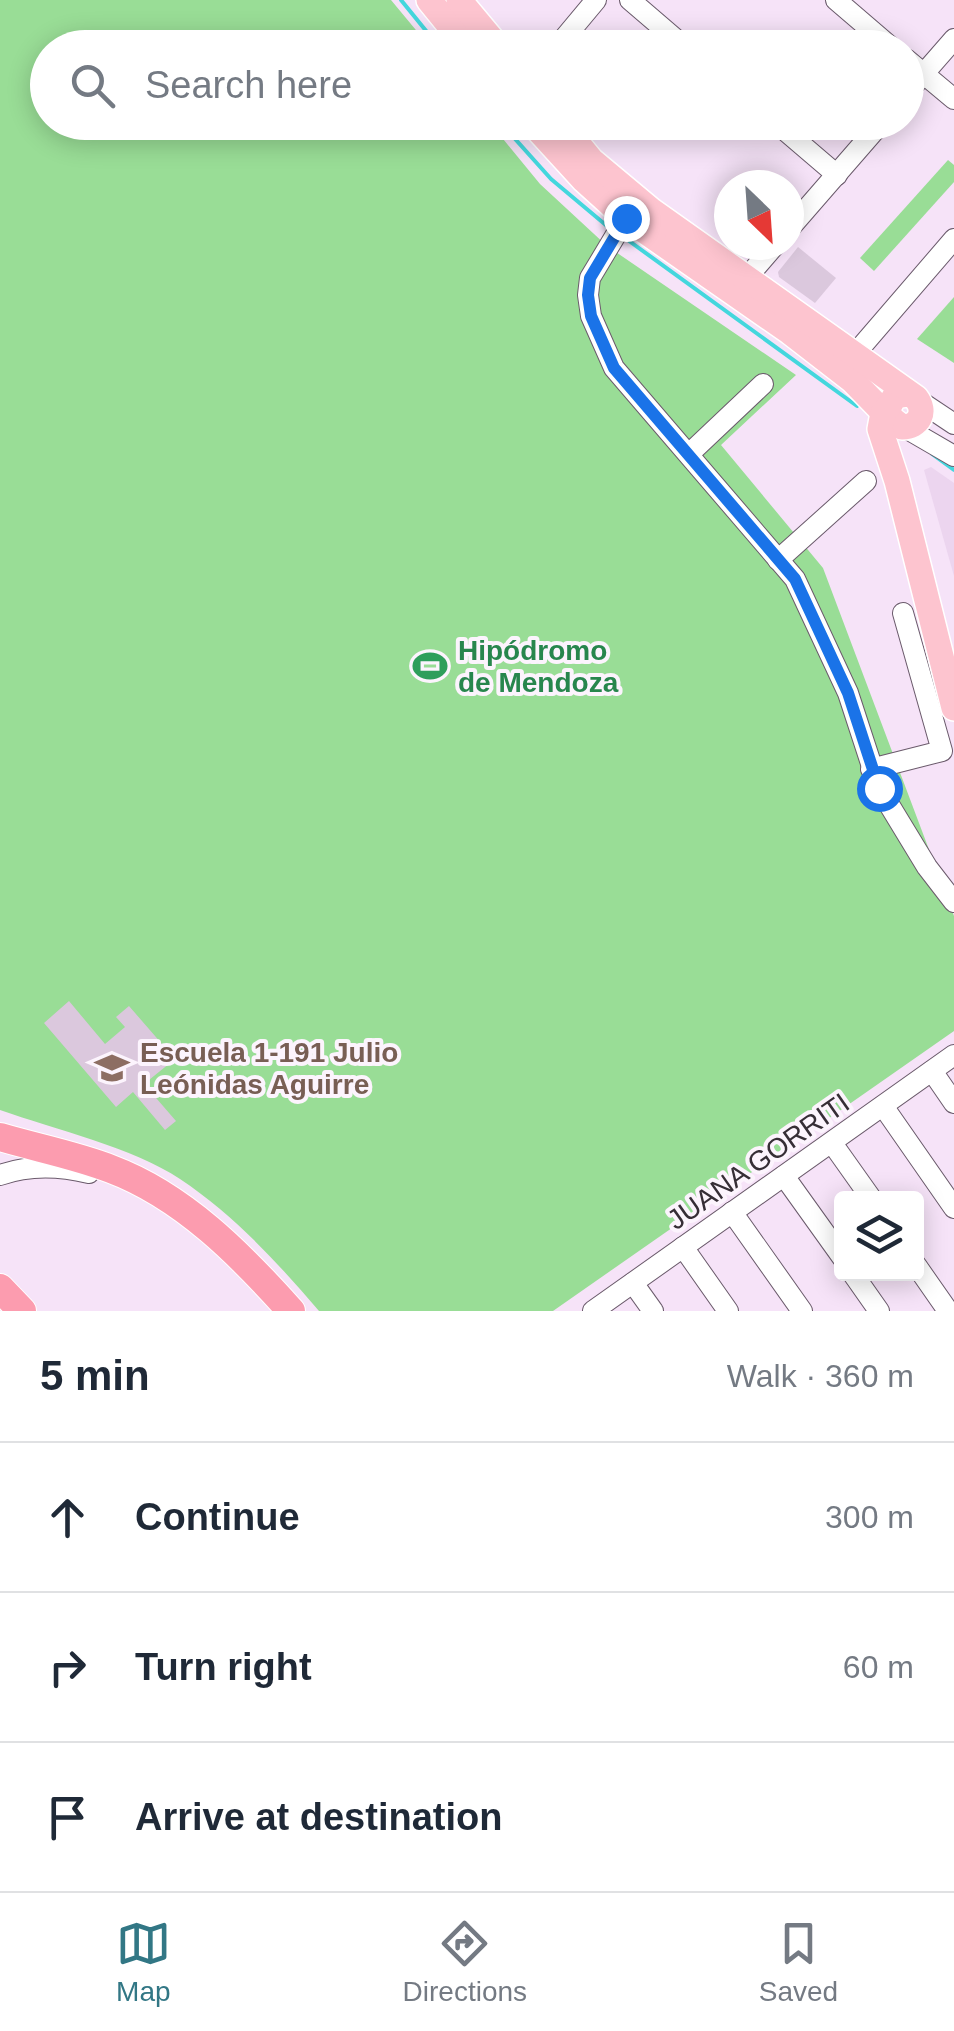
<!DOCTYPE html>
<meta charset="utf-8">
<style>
body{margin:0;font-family:Helvetica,sans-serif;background:#f2f2f3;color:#1f2937}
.controls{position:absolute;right:30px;bottom:30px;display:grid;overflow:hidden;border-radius:10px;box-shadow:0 5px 25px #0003}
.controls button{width:90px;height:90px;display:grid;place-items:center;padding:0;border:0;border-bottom:2px solid #e0e1e3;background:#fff;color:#1f2937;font:50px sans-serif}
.compass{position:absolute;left:714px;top:170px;width:90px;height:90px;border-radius:50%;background:#fff;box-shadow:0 5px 25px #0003;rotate:155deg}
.stop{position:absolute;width:30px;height:30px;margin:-22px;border:8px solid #1a73e8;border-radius:50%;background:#fff}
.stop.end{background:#1a73e8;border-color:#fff;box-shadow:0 2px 10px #0008}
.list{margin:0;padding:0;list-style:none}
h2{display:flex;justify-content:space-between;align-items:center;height:130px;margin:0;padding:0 40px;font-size:42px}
h2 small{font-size:32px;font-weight:400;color:#747a83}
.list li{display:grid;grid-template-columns:65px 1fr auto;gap:30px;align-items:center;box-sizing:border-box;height:150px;padding:0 40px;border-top:2px solid #e0e1e3}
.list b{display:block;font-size:38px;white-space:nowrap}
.list em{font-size:32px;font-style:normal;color:#747a83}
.icon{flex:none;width:55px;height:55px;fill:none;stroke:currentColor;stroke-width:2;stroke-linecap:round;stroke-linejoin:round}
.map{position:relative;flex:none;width:954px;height:1311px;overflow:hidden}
.search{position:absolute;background:#fff;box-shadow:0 5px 25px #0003;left:30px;right:30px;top:30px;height:110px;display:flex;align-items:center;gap:25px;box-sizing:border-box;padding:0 35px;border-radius:55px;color:#747a83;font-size:38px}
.sheet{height:580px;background:#fff}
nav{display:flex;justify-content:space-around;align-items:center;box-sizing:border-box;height:140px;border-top:2px solid #e0e1e3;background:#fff;font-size:28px;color:#747a83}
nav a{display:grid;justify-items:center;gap:5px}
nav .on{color:#327785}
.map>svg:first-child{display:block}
.built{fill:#ecd5ef}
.green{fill:#99dd96}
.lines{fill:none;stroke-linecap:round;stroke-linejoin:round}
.stream{stroke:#44d7dd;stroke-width:4}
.building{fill:#dbc8dd}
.minor-casing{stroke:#6a5a6b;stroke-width:22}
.major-casing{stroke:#fff;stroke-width:28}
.highway-casing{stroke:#fff;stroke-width:30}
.minor{stroke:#fff;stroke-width:20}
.major{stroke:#fdc4cf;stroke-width:25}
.highway{stroke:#fc9caf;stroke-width:28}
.route{stroke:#1a73e8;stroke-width:12}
.labels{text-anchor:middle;stroke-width:8;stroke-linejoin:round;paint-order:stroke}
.leisure-label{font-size:28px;font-weight:bold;fill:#27864d;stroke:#fcf4fd;text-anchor:start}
.education-label{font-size:28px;font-weight:bold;fill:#785e54;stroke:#fcf4fd;text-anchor:start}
.street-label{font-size:28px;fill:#362e36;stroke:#fcf4fd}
</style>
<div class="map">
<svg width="954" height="1311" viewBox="0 0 954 1311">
<rect width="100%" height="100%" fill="#f6e3f8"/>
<!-- built -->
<polygon class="built" points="931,467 954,483 954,576 924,470"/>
<!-- green -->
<g class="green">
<path d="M0 0H391L430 47 48 48V122L490 123 540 184 607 246 796 375 721 445 823 568 954 916V1031L553 1311H319C277 1262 234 1215 180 1179 134 1148 54 1129 0 1110Z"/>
<polygon points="948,160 954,165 954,182 874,271 860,258"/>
<polygon points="954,297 954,363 917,339"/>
</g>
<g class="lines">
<!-- stream -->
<g class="stream">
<polyline points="401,0 440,48"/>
<polyline points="500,122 551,179 607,226"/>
<polyline points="625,238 857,406"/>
<polyline points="932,454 954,470"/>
</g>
</g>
<!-- building -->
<g class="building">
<polygon points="798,247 836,278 815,303 779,277 778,272"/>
<polygon points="69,1001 105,1044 125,1027 116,1017 129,1006 175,1059 144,1084 176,1121 165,1130 133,1092 116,1107 44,1023"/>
</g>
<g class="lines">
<!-- minor casing -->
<g class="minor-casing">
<g id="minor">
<polyline points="630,0 686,48"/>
<polyline points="836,0 892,48"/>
<polyline points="556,48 596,0"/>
<polyline points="906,59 954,99"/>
<polyline points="906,94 954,39"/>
<polyline points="775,122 837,175"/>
<polyline points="626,218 590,278 588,295 591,316 614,368 795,579 848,693 879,788 927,867 954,902"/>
<polyline points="789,229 882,122"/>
<polyline points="737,289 775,245"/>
<polyline points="855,354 954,239"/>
<polyline points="918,400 954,424"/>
<polyline points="904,427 954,456"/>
<polyline points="689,454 763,384"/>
<polyline points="778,560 866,481"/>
<polyline points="871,769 942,751 903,613"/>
<polyline points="932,1071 954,1103"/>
<polyline points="883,1106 954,1208"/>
<polyline points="832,1143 871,1198"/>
<path d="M0 1175C28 1165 60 1166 89 1173"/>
<polyline points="784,1176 842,1257"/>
<polyline points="732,1212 802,1311"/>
<polyline points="683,1247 728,1311"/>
<polyline points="916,1265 948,1311"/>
<polyline points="853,1274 879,1311"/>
<polyline points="633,1283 653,1311"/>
<polyline points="593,1311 954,1055"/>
</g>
</g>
<!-- major casing -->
<g class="major-casing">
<g id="major">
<polyline points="429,0 468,48"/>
<polyline points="459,0 499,48"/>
<polyline points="531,122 584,180 626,218 790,332 852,380 892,421"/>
<path d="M560 122 591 160 652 211 916 398C927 412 919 427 902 427L889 417V406L895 396 909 394"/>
<polyline points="889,406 883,413 880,429 897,481 954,708"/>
</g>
</g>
<!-- highway casing -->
<g class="highway-casing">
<g id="highway">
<path d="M0 1137C37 1148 75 1155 111 1169 183 1196 241 1255 291 1311"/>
<polyline points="0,1288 22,1311"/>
</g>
</g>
<!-- minor -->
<use href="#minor" class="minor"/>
<!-- major -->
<use href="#major" class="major"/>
<!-- highway -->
<use href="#highway" class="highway"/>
</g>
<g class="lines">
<!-- route -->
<polyline class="route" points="626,218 590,278 588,295 591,316 614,368 795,579 848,693 879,788"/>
</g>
<!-- icons -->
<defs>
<g id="stadium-bare" transform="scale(2.7)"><path d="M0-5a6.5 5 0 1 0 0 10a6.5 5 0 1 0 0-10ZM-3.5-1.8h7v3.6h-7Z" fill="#2e9e5b" stroke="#fcf4fd" stroke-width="2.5" paint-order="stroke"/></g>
<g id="school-bare" transform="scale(2.7)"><path d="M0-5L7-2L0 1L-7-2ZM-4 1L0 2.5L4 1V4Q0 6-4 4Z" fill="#8d6e63" stroke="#fcf4fd" stroke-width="2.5" paint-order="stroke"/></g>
</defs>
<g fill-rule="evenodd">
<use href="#stadium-bare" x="430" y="666"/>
<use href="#school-bare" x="112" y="1068"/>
</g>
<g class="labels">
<!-- leisure labels -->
<g class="leisure-label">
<text x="458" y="660">Hipódromo<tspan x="458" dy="32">de Mendoza</tspan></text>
</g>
<!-- education labels -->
<g class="education-label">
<text x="140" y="1062">Escuela 1-191 Julio<tspan x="140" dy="32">Leónidas Aguirre</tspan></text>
</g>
<!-- street labels -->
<g class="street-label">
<text transform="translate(758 1161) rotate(-35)" y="10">JUANA GORRITI</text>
</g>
</g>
</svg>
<div class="controls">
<button><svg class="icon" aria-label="layers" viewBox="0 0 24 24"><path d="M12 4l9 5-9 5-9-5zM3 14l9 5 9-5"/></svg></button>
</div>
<svg class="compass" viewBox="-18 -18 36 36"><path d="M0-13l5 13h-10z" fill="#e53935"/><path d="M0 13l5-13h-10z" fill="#747a83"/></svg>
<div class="stop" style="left:879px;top:788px"></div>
<div class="stop end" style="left:626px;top:218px"></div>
<div class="search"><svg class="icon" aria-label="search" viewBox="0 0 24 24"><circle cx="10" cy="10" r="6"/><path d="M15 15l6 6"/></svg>Search here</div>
</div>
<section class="sheet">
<h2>5 min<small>Walk · 360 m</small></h2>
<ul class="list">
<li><svg class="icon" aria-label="ahead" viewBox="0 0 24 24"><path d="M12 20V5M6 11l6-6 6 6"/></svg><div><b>Continue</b></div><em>300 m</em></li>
<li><svg class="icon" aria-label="right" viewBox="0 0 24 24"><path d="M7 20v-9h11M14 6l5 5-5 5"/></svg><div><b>Turn right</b></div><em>60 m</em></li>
<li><svg class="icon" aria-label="arrive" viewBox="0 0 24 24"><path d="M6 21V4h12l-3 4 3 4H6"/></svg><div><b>Arrive at destination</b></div></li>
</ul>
</section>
<nav>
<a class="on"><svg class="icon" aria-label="map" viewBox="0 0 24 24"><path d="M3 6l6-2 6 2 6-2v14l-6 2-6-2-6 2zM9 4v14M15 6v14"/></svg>Map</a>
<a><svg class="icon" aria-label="directions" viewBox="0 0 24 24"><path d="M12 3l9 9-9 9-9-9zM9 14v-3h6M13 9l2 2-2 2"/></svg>Directions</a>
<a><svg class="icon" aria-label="saved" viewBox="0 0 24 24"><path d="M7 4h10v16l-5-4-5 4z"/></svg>Saved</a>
</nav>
